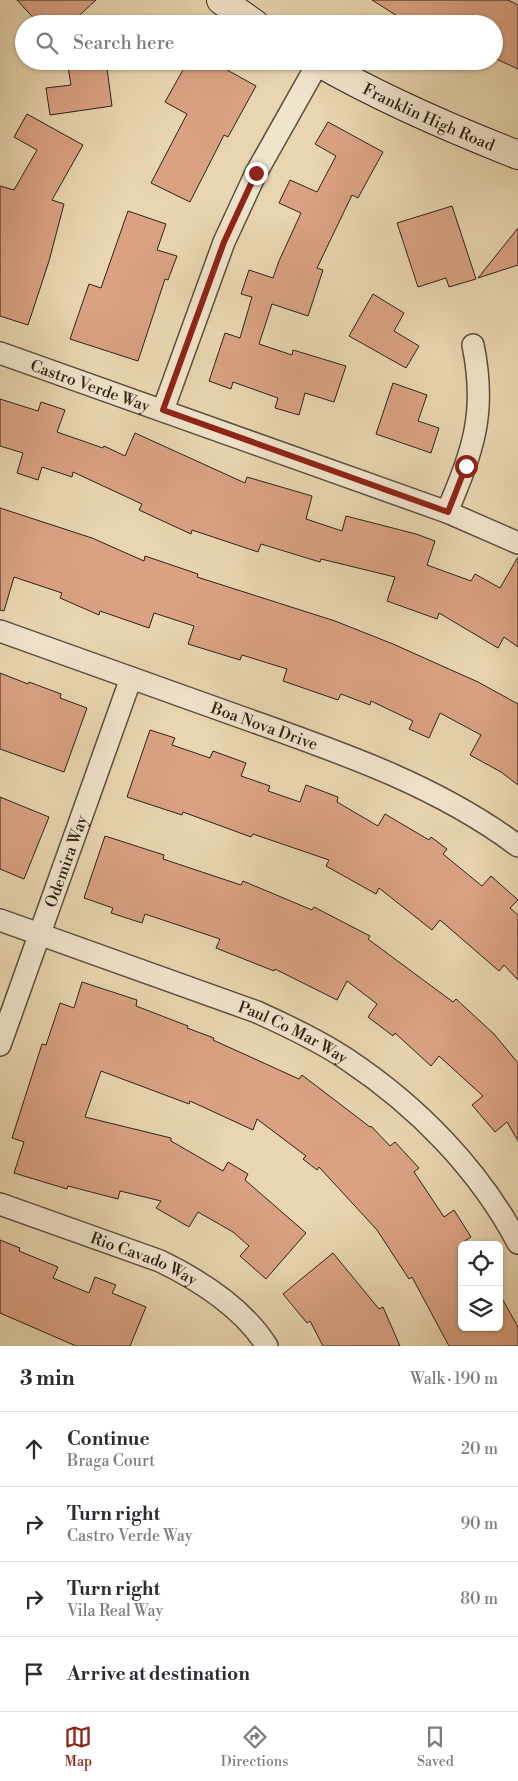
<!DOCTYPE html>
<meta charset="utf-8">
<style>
body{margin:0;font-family:"Libre Bodoni",serif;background:#f2f2f3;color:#2b2b33}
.controls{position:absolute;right:15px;bottom:15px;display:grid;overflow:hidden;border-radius:8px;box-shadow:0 1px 4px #0004}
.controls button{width:45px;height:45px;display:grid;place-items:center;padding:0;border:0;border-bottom:1px solid #e1e1e2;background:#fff;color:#2b2b33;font:25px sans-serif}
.stop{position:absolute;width:15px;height:15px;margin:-11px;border:4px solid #8f2418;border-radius:50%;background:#fff}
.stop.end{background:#8f2418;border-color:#fff;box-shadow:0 1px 5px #0008}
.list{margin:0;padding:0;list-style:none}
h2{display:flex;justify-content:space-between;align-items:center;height:65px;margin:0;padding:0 20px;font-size:21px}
h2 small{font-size:16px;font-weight:400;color:#7c7c81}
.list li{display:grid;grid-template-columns:32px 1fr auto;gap:15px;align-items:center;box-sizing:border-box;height:75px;padding:0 20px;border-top:1px solid #e1e1e2}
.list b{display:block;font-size:19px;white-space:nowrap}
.list p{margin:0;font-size:16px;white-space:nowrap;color:#7c7c81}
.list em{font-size:16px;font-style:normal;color:#7c7c81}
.icon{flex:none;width:28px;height:28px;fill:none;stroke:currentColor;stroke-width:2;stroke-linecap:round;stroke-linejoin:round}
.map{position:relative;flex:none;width:518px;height:1346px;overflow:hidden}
.search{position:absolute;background:#fff;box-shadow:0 1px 4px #0004;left:15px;right:15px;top:15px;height:55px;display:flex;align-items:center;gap:12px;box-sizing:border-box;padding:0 18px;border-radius:28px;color:#7c7c81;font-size:19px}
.sheet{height:365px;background:#fff}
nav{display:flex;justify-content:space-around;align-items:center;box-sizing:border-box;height:70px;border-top:1px solid #e1e1e2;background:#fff;font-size:14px;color:#7c7c81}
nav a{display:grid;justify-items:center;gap:2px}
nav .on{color:#8f2418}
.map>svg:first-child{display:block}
.building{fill:#daa283;stroke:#2b2319}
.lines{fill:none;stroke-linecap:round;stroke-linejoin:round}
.street-casing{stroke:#5a503f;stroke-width:24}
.secondary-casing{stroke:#2b2319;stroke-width:30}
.street{stroke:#f1e4cc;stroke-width:21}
.secondary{stroke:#f1e4cc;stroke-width:28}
.route{stroke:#8f2418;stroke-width:6}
.labels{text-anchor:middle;stroke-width:4.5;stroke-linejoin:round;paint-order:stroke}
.street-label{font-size:16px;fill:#2b2319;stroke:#f1e4cc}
</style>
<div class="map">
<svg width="518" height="1346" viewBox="0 0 518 1346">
<rect width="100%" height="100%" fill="#e9d6b0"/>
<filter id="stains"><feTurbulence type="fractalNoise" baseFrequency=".004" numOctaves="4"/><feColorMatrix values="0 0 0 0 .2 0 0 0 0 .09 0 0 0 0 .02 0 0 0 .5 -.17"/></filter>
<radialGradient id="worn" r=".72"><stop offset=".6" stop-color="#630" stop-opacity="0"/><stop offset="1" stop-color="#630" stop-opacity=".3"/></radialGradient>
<!-- building -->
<g class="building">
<polygon points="17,0 96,0 70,24 39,24"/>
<polygon points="372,0 508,0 518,5 518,69 494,58 494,24 410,24"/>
<polygon points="67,61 106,61 112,106 50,115 46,88 71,85"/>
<polygon points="188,61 211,61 256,86 228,137 224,135 190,202 151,183 187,114 165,102"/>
<polygon points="27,114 83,145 52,200 64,204 49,261 28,325 0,316 0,186 14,190 37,150 14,137"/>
<polygon points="328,122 383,152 358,198 352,195 317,268 323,270 308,316 272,304 259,344 292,355 293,350 346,366 334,402 305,393 299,415 275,408 278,398 233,382 231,389 209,381 225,333 240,338 252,297 241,294 249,270 273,278 279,261 301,213 279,203 290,180 317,192 336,156 315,144"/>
<polygon points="452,206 476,279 449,287 446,278 418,287 397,223"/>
<polygon points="128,211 166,224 157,250 177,256 168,280 165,279 138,361 70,339 89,284 101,288"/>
<polygon points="518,228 518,265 478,278"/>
<polygon points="373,294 404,313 394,331 419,346 406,368 349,336"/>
<polygon points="393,383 427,395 418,421 439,428 431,453 376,434"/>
<polygon points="0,399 38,411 41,402 65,410 57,432 103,448 104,446 125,456 135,433 245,483 247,477 312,496 306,519 342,531 346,516 416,534 435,541 427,565 471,581 475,574 500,588 518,557 518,647 504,637 498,648 439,613 437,619 387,601 395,577 321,559 320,562 261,544 258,552 192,530 191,534 139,510 142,504 73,472 72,477 42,467 38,480 17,473 23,453 0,446"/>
<polygon points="0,508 92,538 144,561 145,556 198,574 197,577 335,621 393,644 478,682 518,704 518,785 501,772 470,755 481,735 440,713 429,738 409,729 413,721 371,701 370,705 341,694 338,700 283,681 287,669 242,655 240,660 188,644 194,626 154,613 149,628 100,611 99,615 60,598 62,593 14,577 4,611 0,610"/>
<polygon points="0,673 28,684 29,682 61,694 60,698 87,708 64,772 0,749"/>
<polygon points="150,730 175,738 172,745 210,758 213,751 246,763 241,776 270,786 268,791 300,802 306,785 338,797 337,802 378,826 385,814 429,840 431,837 447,849 443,854 482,886 491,876 518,900 510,908 518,915 518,980 504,965 499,971 440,920 432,930 379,888 376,894 326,866 329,860 253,834 251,837 183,812 182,815 127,797"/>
<polygon points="0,797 49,817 24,879 0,869"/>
<polygon points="105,836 164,855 163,859 241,885 243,881 312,910 314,907 370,936 368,939 453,1002 456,999 494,1034 518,1063 518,1141 507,1122 495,1132 472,1105 483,1096 439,1056 431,1066 395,1033 393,1036 368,1017 377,1004 347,981 337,1000 275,969 274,971 216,948 220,939 145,914 142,923 111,913 113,908 84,898"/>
<polygon points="82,982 137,1000 136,1006 188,1026 187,1028 214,1038 213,1040 299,1079 302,1075 370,1127 371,1126 390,1146 395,1142 419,1168 414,1172 444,1217 454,1210 471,1237 462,1243 462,1327 499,1327 499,1293 518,1327 518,1346 449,1346 412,1277 409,1279 377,1230 319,1167 317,1170 303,1159 306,1156 257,1119 253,1130 190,1101 189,1104 101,1071 85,1117 171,1138 171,1141 223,1171 228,1162 248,1174 245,1180 306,1233 266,1279 240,1256 249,1246 233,1232 198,1212 189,1227 156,1208 161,1201 120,1191 118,1199 68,1186 67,1189 14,1173 24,1142 12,1138 42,1044 46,1045 60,1003 74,1008"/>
<polygon points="0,1240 20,1248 19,1251 58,1267 53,1278 89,1293 95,1277 116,1285 112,1293 146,1307 130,1346 76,1346 0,1313"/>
<polygon points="333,1253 379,1309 383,1307 400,1346 323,1346 310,1321 307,1323 283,1294"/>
</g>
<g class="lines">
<!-- street casing -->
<g class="street-casing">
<g id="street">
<path id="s1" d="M0 353 447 512 518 543"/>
<polyline points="163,410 224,242 256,173 318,63"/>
<path d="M447 512C473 450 487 413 473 345"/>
<path id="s2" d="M0 631C83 660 166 690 249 720 342 753 438 786 518 846"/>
<path id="s3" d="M0 920 257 1012C288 1026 320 1041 348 1060 417 1106 479 1169 518 1243"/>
<path id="s4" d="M0 1045 131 678"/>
<path id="s5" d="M0 1204 160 1261C199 1280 243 1308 267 1346"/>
</g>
</g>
<!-- secondary casing -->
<g class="secondary-casing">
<g id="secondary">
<polyline points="221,0 255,24"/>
<path id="s6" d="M316 61C380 98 449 128 518 155"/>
</g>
</g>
<!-- street -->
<use href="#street" class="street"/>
<!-- secondary -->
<use href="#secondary" class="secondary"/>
</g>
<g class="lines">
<!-- route -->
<polyline class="route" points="256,173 224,242 163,410 448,512 466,466"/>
</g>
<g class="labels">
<!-- street labels -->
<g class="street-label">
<text dy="6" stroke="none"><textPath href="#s6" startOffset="126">Franklin High Road</textPath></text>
<text dy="6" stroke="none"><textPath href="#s1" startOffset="96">Castro Verde Way</textPath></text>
<text dy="6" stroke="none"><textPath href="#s2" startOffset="281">Boa Nova Drive</textPath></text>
<text dy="6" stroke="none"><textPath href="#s4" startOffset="195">Odemira Way</textPath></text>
<text dy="6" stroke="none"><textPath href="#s3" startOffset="314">Paul Co Mar Way</textPath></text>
<text dy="6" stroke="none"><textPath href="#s5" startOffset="154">Rio Cavado Way</textPath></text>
</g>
</g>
<rect width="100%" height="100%" filter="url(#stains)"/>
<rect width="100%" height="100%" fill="url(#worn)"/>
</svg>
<div class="controls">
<button><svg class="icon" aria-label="locate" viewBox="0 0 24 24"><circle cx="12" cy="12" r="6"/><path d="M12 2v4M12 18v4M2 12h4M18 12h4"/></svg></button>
<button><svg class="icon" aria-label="layers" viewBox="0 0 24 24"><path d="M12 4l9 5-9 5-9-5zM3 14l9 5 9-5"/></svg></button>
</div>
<div class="stop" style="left:466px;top:466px"></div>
<div class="stop end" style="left:256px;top:173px"></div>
<div class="search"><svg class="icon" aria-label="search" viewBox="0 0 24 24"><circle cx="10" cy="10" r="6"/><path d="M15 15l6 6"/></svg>Search here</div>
</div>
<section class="sheet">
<h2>3 min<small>Walk · 190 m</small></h2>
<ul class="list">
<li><svg class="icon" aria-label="ahead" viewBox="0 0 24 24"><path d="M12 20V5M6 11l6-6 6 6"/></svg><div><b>Continue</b><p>Braga Court</p></div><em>20 m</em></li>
<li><svg class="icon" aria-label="right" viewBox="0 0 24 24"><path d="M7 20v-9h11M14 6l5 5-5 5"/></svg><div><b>Turn right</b><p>Castro Verde Way</p></div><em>90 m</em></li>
<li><svg class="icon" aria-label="right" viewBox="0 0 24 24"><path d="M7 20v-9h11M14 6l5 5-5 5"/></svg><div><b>Turn right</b><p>Vila Real Way</p></div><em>80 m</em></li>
<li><svg class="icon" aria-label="arrive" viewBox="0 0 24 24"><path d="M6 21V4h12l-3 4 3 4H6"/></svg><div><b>Arrive at destination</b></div></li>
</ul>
</section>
<nav>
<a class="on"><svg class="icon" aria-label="map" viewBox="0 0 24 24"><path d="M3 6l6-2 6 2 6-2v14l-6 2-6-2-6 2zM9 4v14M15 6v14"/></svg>Map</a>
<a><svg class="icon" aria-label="directions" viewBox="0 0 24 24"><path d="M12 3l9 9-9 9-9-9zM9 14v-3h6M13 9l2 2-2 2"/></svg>Directions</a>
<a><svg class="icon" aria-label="saved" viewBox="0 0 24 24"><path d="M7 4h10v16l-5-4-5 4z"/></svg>Saved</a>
</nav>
